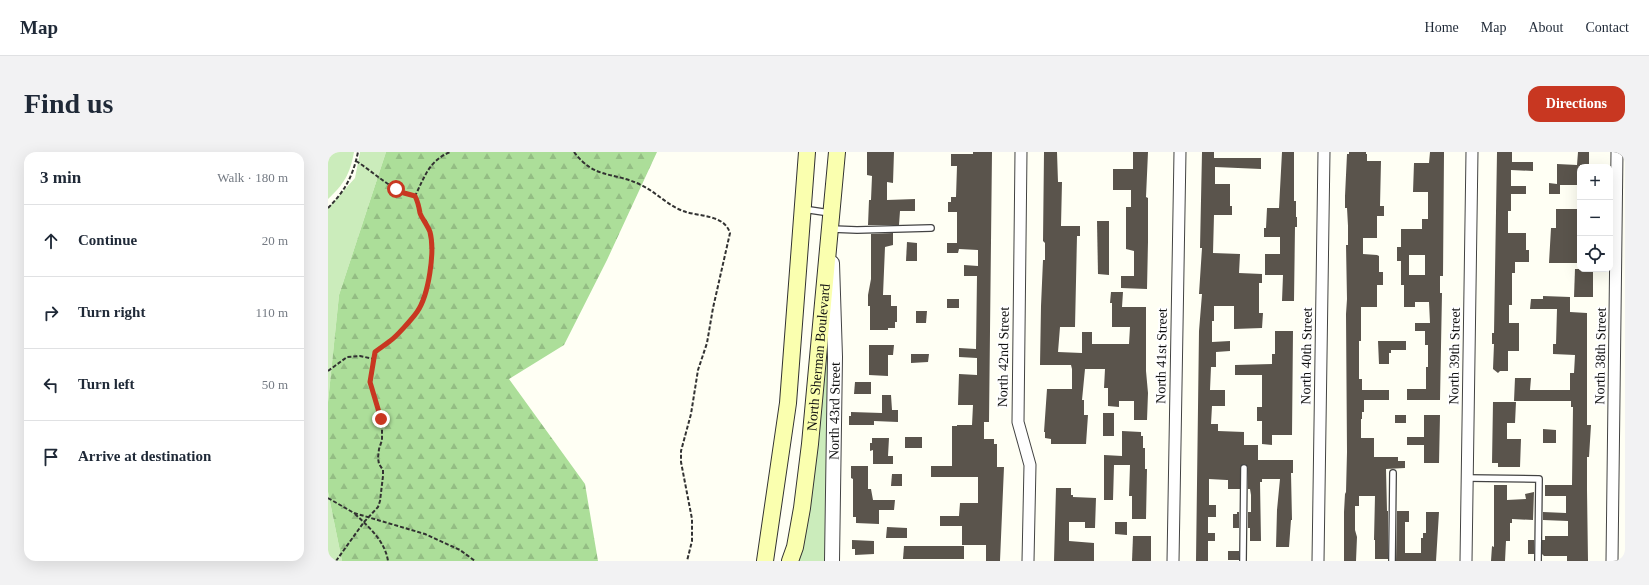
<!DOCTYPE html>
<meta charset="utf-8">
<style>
body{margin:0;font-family:Georgia,serif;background:#f2f2f3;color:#1f2937}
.controls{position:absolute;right:12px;top:12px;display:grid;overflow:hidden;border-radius:8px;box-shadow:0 4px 16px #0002}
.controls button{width:36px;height:36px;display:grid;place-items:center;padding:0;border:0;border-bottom:1px solid #e0e1e3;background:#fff;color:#1f2937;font:20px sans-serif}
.stop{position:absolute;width:12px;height:12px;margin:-9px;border:3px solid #c83721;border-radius:50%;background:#fff}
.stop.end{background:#c83721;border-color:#fff;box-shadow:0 1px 4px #0008}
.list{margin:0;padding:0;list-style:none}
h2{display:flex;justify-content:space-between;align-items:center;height:52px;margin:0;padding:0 16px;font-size:17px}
h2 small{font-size:13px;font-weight:400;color:#747a83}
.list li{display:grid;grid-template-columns:26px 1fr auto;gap:12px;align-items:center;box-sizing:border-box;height:72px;padding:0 16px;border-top:1px solid #e0e1e3}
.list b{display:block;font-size:15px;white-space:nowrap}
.list em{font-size:13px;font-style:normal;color:#747a83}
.icon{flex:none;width:22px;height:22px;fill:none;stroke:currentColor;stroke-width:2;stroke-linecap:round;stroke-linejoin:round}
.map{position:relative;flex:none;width:1297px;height:409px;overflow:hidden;border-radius:12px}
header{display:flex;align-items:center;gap:24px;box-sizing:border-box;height:56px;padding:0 20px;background:#fff;border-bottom:1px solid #e0e1e3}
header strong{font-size:19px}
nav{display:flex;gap:22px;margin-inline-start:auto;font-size:14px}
.intro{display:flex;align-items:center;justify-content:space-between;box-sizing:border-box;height:96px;padding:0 24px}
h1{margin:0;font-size:28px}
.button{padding:10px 18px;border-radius:12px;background:#c83721;color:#fff;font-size:14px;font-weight:700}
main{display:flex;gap:24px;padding:0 24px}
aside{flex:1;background:#fff;border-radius:12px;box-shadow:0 4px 16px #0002}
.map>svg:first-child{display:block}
.grass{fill:#cbecbb}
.forest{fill:url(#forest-firs)}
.building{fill:#5a544c;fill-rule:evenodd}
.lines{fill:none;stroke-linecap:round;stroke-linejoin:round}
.service-casing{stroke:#434343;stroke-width:8}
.minor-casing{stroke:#434343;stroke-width:13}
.tertiary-casing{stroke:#434343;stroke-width:16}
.secondary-casing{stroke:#323232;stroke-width:18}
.path{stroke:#323232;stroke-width:2;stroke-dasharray:4 2;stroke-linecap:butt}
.service{stroke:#fff;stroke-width:5.5}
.minor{stroke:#fff;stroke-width:11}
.tertiary{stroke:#fff;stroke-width:14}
.secondary{stroke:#faffaf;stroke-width:16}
.route{stroke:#c83721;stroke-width:5}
.labels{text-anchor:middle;stroke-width:4;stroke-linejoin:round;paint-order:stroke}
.street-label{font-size:14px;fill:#101010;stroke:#fff}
</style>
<header>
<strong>Map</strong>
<nav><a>Home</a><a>Map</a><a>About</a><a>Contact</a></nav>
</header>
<div class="intro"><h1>Find us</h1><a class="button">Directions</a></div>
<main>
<aside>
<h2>3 min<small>Walk · 180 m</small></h2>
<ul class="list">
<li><svg class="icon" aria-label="ahead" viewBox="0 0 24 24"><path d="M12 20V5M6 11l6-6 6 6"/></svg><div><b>Continue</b></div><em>20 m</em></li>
<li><svg class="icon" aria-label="right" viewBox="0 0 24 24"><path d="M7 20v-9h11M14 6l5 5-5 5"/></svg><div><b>Turn right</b></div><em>110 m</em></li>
<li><svg class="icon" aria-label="left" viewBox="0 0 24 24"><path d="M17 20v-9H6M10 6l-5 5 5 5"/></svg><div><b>Turn left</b></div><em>50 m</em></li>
<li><svg class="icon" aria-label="arrive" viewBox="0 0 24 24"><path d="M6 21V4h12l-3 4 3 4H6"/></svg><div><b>Arrive at destination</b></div></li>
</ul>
</aside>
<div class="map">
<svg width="1297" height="409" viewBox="0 0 1297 409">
<defs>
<pattern id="forest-firs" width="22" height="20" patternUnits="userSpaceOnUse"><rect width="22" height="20" fill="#acde99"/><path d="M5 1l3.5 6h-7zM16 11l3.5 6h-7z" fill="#93bd83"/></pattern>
</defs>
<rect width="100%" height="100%" fill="#fffff4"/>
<!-- grass -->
<g class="grass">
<path d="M0 0H26C22 22 16 32 0 47Z"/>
<polygon points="32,0 58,0 11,143 0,250 0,56 27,26"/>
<polygon points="497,192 501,192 497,409 469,409"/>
<polygon points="0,340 14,409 0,409"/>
</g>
<!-- forest -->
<polygon class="forest" points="58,0 329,0 279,108 236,193 181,227 257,332 270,409 14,409 0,340 0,250 11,143"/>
<!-- building -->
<g class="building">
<polygon points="539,0 566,0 565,31 559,30 559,48 587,47 587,59 572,59 571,73 540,73 541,48 543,48 544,24 539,23"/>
<polygon points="645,0 664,0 661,270 656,270 656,287 666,287 666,292 669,292 669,315 676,315 672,409 658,409 658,393 634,393 634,374 612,374 612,364 631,364 632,351 650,351 650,325 603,325 603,314 624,314 624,274 629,274 629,273 644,273 645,253 630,253 631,222 649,223 649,206 631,205 631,196 648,197 649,124 636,124 636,113 650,114 650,98 631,97 630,101 619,101 619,91 629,91 629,60 620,60 620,50 623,50 623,45 628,45 629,14 623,14 623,2 645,2"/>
<polygon points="716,0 729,0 730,30 734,30 733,74 752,74 752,84 749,84 747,175 732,175 730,200 754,201 754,180 764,180 764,192 801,192 802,175 784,175 784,151 782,151 783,140 795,140 794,155 818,155 818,219 820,241 819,268 806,268 806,249 791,249 791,255 780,254 780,236 776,236 777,217 757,217 754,248 756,248 756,263 760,263 758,292 723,292 723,287 717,286 717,280 716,280 719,237 744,237 744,217 743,213 712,213 713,154 715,108 717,108 717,91 715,89"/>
<polygon points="805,0 820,0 818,45 820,46 820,90 819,137 793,136 793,124 806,124 806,99 798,97 798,55 803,55 803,38 785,38 785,17 805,17"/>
<polygon points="874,0 886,0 886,6 933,6 933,17 887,15 887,32 902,32 902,54 904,54 904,63 886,63 885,101 912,102 911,121 934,122 934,131 931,131 931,161 935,161 934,176 906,177 906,154 886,154 886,169 884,169 884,190 902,189 902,199 888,200 888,215 883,215 882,238 897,238 897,254 884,254 883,272 890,272 890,279 916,280 916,293 930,293 930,308 965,308 965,321 963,321 964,368 963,368 961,395 948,395 949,358 952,327 934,327 934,330 932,330 933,389 922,389 922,376 920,376 920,360 923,360 923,343 922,337 920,337 920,316 918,313 916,312 912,316 912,337 900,337 900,328 899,328 881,327 881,353 888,353 888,365 880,365 880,381 887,381 887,389 880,389 880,409 868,409 871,179 874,142 871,142 874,96 872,96"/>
<polygon points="954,0 966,0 966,49 968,49 968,65 969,65 969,75 967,75 966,149 954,149 955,123 937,123 937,102 952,102 952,85 936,85 936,76 938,76 939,56 951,56"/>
<polygon points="1021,0 1038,0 1038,2 1039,2 1039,9 1053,9 1052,54 1056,54 1056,64 1049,64 1049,86 1035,86 1035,102 1049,103 1051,104 1051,120 1055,120 1055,133 1049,133 1049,155 1033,155 1033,189 1031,189 1031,227 1034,227 1034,238 1061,238 1061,248 1036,248 1036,260 1034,260 1034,267 1033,267 1033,286 1046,286 1046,305 1070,305 1070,309 1077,309 1077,316 1058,317 1059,359 1060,359 1060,407 1047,407 1047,388 1046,388 1047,344 1031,344 1031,354 1027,354 1027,378 1029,385 1028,409 1016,409 1016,360 1017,342 1018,340 1019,300 1018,162 1019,147 1018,93 1020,93 1020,74 1019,56 1017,56 1017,44 1019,2 1021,2"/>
<path d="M1102 0H1116V2L1115 124H1112V141H1114L1112 248H1079V237H1098V215H1100V193H1097V179H1087V171H1102L1101 150H1087V155H1076V133H1073V109H1069V95H1073V77H1094V67H1100V40H1085L1086 11H1101ZM1081 103H1097V123H1081Z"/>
<polygon points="1169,0 1184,0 1184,10 1205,10 1205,19 1183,18 1183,34 1198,34 1198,42 1183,42 1183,59 1180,59 1180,81 1198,81 1198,98 1201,98 1201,110 1187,110 1187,121 1184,121 1184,153 1181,153 1181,171 1191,171 1191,199 1180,199 1180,219 1172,219 1170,221 1165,217 1166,192 1164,192 1164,181 1166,181"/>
<polygon points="1250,0 1261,0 1261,13 1252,13 1252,33 1232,33 1232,42 1221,42 1221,31 1229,32 1229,12 1249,13"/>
<polygon points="1228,57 1252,57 1252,111 1221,111 1223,76 1228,76"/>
<polygon points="769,69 781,69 781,123 770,122"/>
<polygon points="565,81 565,93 557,95 555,143 563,143 563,154 569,154 569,170 567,170 567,176 560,176 560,178 542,178 542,154 540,154 540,143 543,127 543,82"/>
<polygon points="579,90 589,91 589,109 578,109"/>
<polygon points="1247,117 1265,117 1265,145 1246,145"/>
<polygon points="1215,144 1242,145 1242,160 1259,161 1259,273 1263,273 1261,305 1259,305 1259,338 1260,409 1239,409 1239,404 1216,404 1214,402 1214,388 1217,388 1217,384 1240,384 1240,369 1215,368 1215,360 1238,361 1238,344 1217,344 1217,333 1244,333 1245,255 1243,255 1243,249 1186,249 1187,226 1203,226 1202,238 1242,238 1242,221 1246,221 1247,203 1225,202 1225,192 1228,192 1229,157 1202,157 1203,147 1215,147"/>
<rect x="619" y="147" width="12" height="9"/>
<polygon points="588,159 599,159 598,171 588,171"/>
<polygon points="947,179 965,179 964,283 944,283 944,293 934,292 934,269 929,269 929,255 934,255 934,223 907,223 907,213 944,212 944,202 947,202"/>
<polygon points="1050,189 1078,189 1078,198 1063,198 1063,201 1061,201 1061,212 1051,212"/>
<polygon points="541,193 566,193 565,203 560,203 560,224 541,223"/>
<polygon points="583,202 601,202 600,210 583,211"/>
<polygon points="527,230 543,230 543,242 526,242"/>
<polygon points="554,243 563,243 564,258 570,258 570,270 546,269 546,273 521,273 521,264 523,264 523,260 554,261"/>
<polygon points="1165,250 1188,250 1187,271 1179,271 1179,287 1193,287 1192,315 1170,315 1170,311 1164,311"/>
<rect x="775" y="261" width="11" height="23"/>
<rect x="1067" y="263" width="11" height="8"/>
<polygon points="1096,263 1112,263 1111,311 1096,311 1096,293 1079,293 1079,285 1096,285"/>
<polygon points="1215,277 1228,278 1228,291 1215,291"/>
<polygon points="794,279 813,280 813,284 815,284 815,296 817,296 817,317 819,317 818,367 804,367 804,344 801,344 802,313 786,313 785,348 776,348 776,303 794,304"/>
<rect x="577" y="285" width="17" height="11"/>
<polygon points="544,286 561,286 560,304 565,304 565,312 545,312 545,298 542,299 542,291 544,291"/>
<polygon points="523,314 540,314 540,337 543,337 545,348 567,348 566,358 551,358 551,372 528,371 528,365 525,365 525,327 523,326"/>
<polygon points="564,322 574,322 574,334 563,334"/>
<polygon points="1166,333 1179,333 1179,348 1198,347 1197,342 1206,340 1205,368 1184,367 1184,371 1182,371 1182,389 1178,389 1177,409 1163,409 1164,394 1166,395"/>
<polygon points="728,336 743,336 743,343 745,343 745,345 768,346 767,376 757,376 757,370 741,370 741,389 766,391 766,409 726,409"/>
<polygon points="1069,359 1081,359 1081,370 1077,370 1077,401 1093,401 1093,386 1095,386 1095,381 1098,381 1098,360 1111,360 1108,409 1068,409"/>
<polygon points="909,360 911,360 911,376 905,376 905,362 909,362"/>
<polygon points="787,370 799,370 799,383 787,382"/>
<polygon points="559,375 579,376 579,386 558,386"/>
<polygon points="805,384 823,384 823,409 804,409"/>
<polygon points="524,388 546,389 546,402 527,403 527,397 524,397"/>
<rect x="1200" y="388" width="6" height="14"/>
<polygon points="576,394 636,394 636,407 575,407"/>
<rect x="900" y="399" width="11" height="9"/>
</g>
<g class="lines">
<!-- service casing -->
<g class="service-casing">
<g id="service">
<polyline points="475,57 502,61"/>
<polyline points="504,77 529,78 603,76"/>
<polyline points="1140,326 1211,327 1210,409"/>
<polyline points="915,409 916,316"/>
<polyline points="1064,409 1065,321"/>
</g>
</g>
<!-- minor casing -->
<g class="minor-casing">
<g id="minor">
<polyline points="693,0 690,270 702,313 700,409"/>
<polyline points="845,409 852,0"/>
<polyline points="990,409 996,0"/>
<polyline points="1138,409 1144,0"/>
<polyline points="1284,409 1289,0"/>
</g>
</g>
<!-- tertiary casing -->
<g class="tertiary-casing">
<g id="tertiary">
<path id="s1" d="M504 409 507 205 504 111"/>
</g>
</g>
<!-- secondary casing -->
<g class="secondary-casing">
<g id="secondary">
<polyline points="437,409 460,251 479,0"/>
<path id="s2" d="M462 409 467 395 474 356 482 292 509 0"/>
</g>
</g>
<!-- path -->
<g class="path">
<path d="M246 0C267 28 285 19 313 33 328 40 339 53 355 59 371 65 396 62 402 81L385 156 379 191 370 218 363 262 353 299V310L364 367V389L359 409"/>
<path d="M28 9C47 21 64 39 87 44"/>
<path d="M0 56C17 39 25 24 30 0"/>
<polyline points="0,219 19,205 32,204 46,207"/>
<polyline points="0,346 26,361 97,382 132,398 147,409"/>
<path d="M27 362C41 375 57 389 60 409"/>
<path d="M8 409 36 370 50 355 52 349 55 324V318L51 312 50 306 51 297 54 288V273L43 231 47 200 63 189 90 159 100 131 104 97 102 80 98 69 92 63 91 51 87 44C97 24 101 9 122 0"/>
</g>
<!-- service -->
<use href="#service" class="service"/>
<!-- minor -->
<use href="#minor" class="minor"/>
<!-- tertiary -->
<use href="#tertiary" class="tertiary"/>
<!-- secondary -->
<use href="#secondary" class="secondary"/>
</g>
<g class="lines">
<!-- route -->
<path class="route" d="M53 267 42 230 47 200C52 196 57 193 62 189 68 185 84 167 89 160 101 143 107 99 102 80 100 74 93 65 92 61 91 55 90 50 87 44L76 41 68 37"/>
</g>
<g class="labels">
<!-- street labels -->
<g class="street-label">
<text transform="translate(833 204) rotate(-89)" y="5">North 41st Street</text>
<text transform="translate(978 204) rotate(-89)" y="5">North 40th Street</text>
<text transform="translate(1126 204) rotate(-89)" y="5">North 39th Street</text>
<text transform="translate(1272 204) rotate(-89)" y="5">North 38th Street</text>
<text dy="5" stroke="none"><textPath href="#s2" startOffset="206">North Sherman Boulevard</textPath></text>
<text transform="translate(675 205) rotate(-89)" y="5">North 42nd Street</text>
<text dy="5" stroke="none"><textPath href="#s1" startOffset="150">North 43rd Street</textPath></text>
</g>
</g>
</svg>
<div class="controls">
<button>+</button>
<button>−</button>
<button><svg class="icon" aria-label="locate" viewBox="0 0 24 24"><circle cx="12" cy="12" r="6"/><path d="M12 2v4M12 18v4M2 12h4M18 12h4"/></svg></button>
</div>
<div class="stop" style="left:68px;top:37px"></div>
<div class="stop end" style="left:53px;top:267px"></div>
</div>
</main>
